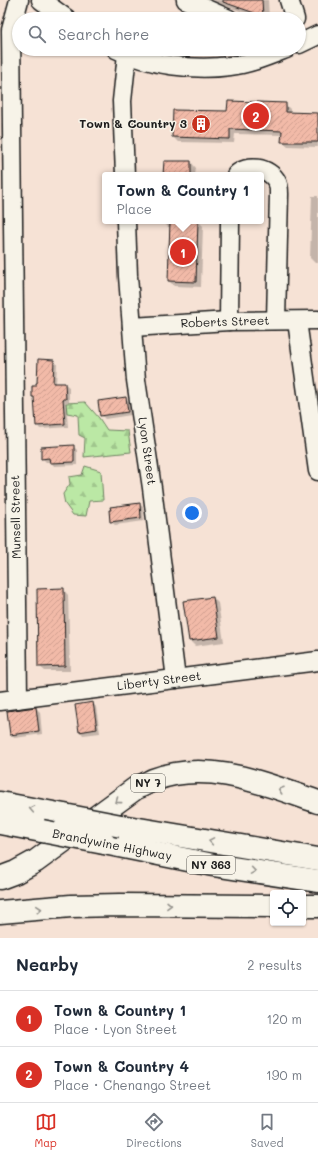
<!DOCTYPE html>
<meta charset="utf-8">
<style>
body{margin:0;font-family:Mali,sans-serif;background:#f6f6f7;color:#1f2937}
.controls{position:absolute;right:12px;bottom:12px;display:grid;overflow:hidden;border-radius:4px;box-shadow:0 1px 3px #0004}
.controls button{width:36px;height:36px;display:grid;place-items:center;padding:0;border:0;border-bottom:1px solid #e0e1e3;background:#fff;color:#1f2937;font:20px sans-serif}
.you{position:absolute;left:192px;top:513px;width:14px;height:14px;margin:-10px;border:3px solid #fff;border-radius:50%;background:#1a73e8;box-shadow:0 0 0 6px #1a73e833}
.badge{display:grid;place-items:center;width:26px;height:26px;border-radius:50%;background:#d93025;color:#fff;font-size:13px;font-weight:700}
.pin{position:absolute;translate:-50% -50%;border:2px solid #fff;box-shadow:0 1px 4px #0006}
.popup{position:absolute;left:102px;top:172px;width:162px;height:52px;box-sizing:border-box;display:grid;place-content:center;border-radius:4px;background:#fff;filter:drop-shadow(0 1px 3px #0005);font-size:13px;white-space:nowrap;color:#747a83}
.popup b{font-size:15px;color:#1f2937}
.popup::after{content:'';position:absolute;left:50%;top:100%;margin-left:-8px;border:8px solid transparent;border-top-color:#fff}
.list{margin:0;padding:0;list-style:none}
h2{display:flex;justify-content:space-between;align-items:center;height:52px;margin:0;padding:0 16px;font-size:17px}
h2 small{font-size:13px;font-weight:400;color:#747a83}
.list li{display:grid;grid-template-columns:26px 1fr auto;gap:12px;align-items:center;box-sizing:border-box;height:56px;padding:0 16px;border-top:1px solid #e0e1e3}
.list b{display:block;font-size:15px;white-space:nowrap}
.list p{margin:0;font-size:13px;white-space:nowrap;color:#747a83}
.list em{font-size:13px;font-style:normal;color:#747a83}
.icon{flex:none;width:22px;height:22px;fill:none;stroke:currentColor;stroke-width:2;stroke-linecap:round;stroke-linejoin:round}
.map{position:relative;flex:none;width:318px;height:938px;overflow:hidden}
.search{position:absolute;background:#fff;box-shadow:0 1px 3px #0004;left:12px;right:12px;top:12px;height:44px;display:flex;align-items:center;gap:10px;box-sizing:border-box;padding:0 14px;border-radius:22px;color:#747a83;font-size:15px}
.sheet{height:164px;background:#fff}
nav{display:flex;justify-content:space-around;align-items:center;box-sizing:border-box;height:56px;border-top:1px solid #e0e1e3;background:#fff;font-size:11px;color:#747a83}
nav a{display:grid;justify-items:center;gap:2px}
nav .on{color:#d93025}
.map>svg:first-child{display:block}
.forest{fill:url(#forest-firs);stroke:#6c8260}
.shadow{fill:#0003}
.building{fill:url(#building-hatch);stroke:#1c1c1c}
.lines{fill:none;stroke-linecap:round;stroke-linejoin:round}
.minor-casing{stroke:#1c1c1c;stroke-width:21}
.major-casing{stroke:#1c1c1c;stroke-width:25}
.minor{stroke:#f7f3e8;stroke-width:18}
.major{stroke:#f7f3e8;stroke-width:22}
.major-bridge-casing{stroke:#1c1c1c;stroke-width:25;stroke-linecap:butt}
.major-bridge{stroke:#f7f3e8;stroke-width:22}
.oneway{stroke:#94928c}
.labels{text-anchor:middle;stroke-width:3;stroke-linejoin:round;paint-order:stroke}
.shield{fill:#f7f3e8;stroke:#5e5c59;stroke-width:1}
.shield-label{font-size:11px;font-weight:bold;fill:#1c1c1c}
.poi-label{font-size:12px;font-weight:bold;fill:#1c1c1c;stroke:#f7f3e8;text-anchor:end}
.street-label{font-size:12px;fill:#1c1c1c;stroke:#f7f3e8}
</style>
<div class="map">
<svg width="318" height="938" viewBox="0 0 318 938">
<defs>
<pattern id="forest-firs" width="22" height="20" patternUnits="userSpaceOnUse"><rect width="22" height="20" fill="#bbe8a5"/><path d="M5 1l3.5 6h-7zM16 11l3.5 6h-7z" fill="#a0c68d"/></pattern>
<pattern id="building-hatch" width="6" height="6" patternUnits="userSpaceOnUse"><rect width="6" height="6" fill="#f2baa8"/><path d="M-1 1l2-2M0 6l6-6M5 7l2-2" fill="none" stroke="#cf9f90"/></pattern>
</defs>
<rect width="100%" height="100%" fill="#f6e2d5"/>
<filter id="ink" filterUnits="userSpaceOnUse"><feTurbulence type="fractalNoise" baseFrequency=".025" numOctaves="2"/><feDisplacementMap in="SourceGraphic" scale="8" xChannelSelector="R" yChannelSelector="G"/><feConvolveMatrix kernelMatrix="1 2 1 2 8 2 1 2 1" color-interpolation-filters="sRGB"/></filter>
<g filter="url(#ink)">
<!-- forest -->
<g class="forest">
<polygon points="85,402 99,418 107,430 128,431 131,452 84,457 85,438 79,435 78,415 67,413 66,403"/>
<polygon points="85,466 101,471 103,500 89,501 86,516 73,515 65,504 63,494 70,484 69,477 82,475"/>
</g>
<!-- shadow -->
<g class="shadow">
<polygon points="208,0 268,0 269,19 263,19"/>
<polygon points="285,104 290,109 290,113 318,114 318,147 288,146 282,141 283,135 235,134 234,143 178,142 173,137 228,113"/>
<polygon points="191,162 196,168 195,175 164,175"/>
<polygon points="312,196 318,196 318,263 315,263 310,258"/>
<polygon points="163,221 198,221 203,226 201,287 174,286 169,281 171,227 168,227"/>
<polygon points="54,361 57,364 56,384 65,384 69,387 69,402 66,402 68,427 40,429 37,425 35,399 33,397 37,387"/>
<polygon points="126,398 129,402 131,415 105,419 101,415"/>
<polygon points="73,446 77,450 77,465 54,466 51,462 46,462 42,458"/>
<polygon points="139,504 143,507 144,521 115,525 111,522"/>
<polygon points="63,589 68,595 70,671 45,671 39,666"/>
<polygon points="213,598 218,603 224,642 195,646 190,641 184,602"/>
<polygon points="93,703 96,707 100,733 83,735 80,731"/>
<polygon points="36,708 40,712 42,734 15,738 11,734"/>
</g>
<!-- building -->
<g class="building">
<polygon points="223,0 262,0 263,16 223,2"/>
<polygon points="228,101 286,103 286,112 318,113 318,142 281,142 282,131 230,129 230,139 172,137 173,110 227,111"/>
<polygon points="164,161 191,161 191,175 163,175"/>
<polygon points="170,221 198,221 196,282 168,281"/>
<polygon points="38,359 54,360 53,383 65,383 66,399 63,399 65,424 36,426 34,397 32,397 32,386 36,386 36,383 37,383"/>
<polygon points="126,397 128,412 100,416 98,401"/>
<polygon points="74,445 74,462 50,463 49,458 41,459 41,447"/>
<polygon points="140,503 141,518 110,522 109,510 111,510 110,507"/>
<polygon points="64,588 65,666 38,667 37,589"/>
<polygon points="213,597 219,637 189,641 183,601"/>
<polygon points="93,702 97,729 79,732 75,705"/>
<polygon points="36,707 39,731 10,735 7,711"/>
</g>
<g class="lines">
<!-- minor casing -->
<g class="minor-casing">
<g id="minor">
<polyline points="41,0 67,19"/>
<polyline points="186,0 229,19"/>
<polyline points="289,0 295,19"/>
<polyline points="299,44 318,35"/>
<path d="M116 49C150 65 193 71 230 66 249 64 268 56 286 49"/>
<polyline points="125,175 122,101 127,54"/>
<path d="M236 175C246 164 270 167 277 182 279 185 279 190 279 194L276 320"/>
<polyline points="126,221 128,276 136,380 152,488 176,679"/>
<polyline points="229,321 230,221"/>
<polyline points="297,321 318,471"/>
<polyline points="132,327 229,321 318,320"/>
<polyline points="18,699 11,30 19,0"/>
<polyline points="0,701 318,661"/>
</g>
</g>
<!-- major casing -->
<g class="major-casing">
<g id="major">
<polyline points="0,803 64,815"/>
<polyline points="0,823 42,831"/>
<polyline points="121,826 318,859"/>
<polyline points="104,843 213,865 318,881"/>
<path d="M0 878 16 872 36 861 136 788C142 786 147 783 153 780 208 759 265 784 318 802"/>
<polyline points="303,906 318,906"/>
<polyline points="0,912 71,906 120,905 273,906"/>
</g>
</g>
<!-- minor -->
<use href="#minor" class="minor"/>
<!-- major -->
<use href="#major" class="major"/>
<!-- major-bridge casing -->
<g class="major-bridge-casing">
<g id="major-bridge">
<polyline points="64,815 121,826"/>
<polyline points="42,831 104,843"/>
</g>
</g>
<!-- major-bridge -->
<use href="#major-bridge" class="major-bridge"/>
</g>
<!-- one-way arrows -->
<defs><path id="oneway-chevron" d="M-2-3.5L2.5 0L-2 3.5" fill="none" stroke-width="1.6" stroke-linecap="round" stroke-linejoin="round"/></defs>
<g class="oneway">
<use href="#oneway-chevron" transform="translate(281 790) rotate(-161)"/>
<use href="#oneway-chevron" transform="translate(118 801) rotate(144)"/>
<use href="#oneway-chevron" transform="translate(32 809) rotate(-169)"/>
<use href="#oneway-chevron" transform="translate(211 841) rotate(-170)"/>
<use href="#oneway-chevron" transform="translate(253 871) rotate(9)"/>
<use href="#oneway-chevron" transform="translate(169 905) rotate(1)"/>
<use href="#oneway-chevron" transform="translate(39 909) rotate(-5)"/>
</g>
</g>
<!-- icons -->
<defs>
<g id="building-disc" transform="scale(1)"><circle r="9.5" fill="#c8321e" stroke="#f7f3e8"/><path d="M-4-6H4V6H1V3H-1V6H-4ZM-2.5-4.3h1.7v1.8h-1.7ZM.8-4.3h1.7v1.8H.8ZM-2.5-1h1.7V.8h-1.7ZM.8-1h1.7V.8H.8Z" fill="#fff"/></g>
</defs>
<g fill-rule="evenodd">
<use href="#building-disc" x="201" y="124"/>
</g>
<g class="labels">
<!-- shield labels -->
<g class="shield">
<rect x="131" y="774" width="34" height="18" rx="3"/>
<rect x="187" y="856" width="48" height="18" rx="3"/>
</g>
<g class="shield-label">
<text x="148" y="787">NY 7</text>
<text x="211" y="869">NY 363</text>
</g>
<!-- poi labels -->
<g class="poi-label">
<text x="187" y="128">Town &amp; Country 3</text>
</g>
<!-- street labels -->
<g class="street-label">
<text transform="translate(225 322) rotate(-2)" y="4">Roberts Street</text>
<text transform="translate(147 451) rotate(82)" y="4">Lyon Street</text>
<text transform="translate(16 517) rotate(-91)" y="4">Munsell Street</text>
<text transform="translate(159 681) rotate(-7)" y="4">Liberty Street</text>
<text transform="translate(112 845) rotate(11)" y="4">Brandywine Highway</text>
</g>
</g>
</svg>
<div class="controls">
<button><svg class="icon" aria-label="locate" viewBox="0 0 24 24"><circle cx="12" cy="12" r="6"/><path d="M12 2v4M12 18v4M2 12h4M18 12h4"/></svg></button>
</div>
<div class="you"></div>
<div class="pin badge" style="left:183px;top:252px">1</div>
<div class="popup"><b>Town &amp; Country 1</b>Place</div>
<div class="pin badge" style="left:256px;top:116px">2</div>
<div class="search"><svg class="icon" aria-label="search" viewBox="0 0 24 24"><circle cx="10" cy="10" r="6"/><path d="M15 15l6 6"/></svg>Search here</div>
</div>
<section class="sheet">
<h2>Nearby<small>2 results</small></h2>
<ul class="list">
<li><span class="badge">1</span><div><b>Town &amp; Country 1</b><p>Place · Lyon Street</p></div><em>120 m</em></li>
<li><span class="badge">2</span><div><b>Town &amp; Country 4</b><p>Place · Chenango Street</p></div><em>190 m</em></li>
</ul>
</section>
<nav>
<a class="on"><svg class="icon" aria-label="map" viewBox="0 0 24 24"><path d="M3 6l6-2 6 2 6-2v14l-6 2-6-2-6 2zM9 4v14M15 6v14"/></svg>Map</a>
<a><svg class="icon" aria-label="directions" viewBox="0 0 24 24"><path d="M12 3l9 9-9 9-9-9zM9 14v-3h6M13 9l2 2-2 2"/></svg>Directions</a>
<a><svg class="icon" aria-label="saved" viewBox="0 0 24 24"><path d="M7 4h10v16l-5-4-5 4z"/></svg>Saved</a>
</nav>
